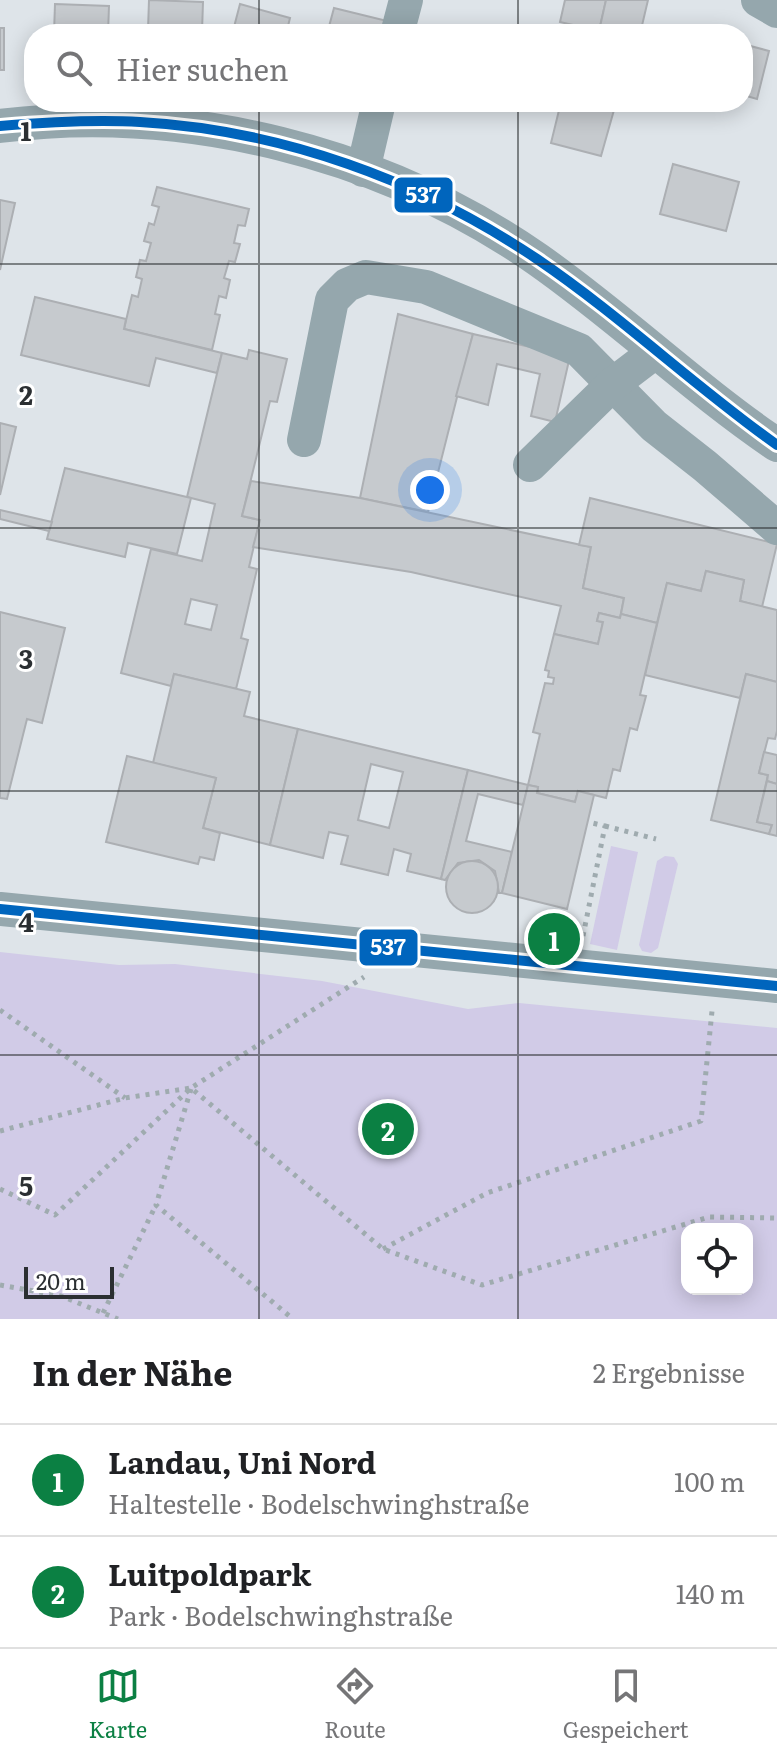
<!DOCTYPE html>
<html lang="de">
<meta charset="utf-8">
<style>
body{margin:0;font-family:Literata,serif;background:#f6f6f6;color:#202124}
.controls{position:absolute;right:24px;bottom:24px;display:grid;overflow:hidden;border-radius:16px;box-shadow:0 4px 20px #0003}
.controls button{width:72px;height:72px;display:grid;place-items:center;padding:0;border:0;border-bottom:2px solid #e0e0e0;background:#fff;color:#202124;font:40px sans-serif}
.scale{position:absolute;left:24px;bottom:20px;width:90px;box-sizing:border-box;padding-left:8px;border:4px solid #2b2f32;border-top:0;font-size:22px;line-height:28px;white-space:nowrap;color:#2b2f32;-webkit-text-stroke:6px #fff;paint-order:stroke}
.you{position:absolute;left:430px;top:490px;width:28px;height:28px;margin:-20px;border:6px solid #fff;border-radius:50%;background:#1a73e8;box-shadow:0 0 0 12px #1a73e833}
.badge{display:grid;place-items:center;width:52px;height:52px;border-radius:50%;background:#0b8043;color:#fff;font-size:26px;font-weight:700}
.pin{position:absolute;translate:-50% -50%;border:4px solid #fff;box-shadow:0 2px 8px #0006}
.list{margin:0;padding:0;list-style:none}
h2{display:flex;justify-content:space-between;align-items:center;height:104px;margin:0;padding:0 32px;font-size:34px}
h2 small{font-size:26px;font-weight:400;color:#757577}
.list li{display:grid;grid-template-columns:52px 1fr auto;gap:24px;align-items:center;box-sizing:border-box;height:112px;padding:0 32px;border-top:2px solid #e0e0e0}
.list b{display:block;font-size:30px;white-space:nowrap}
.list p{margin:0;font-size:26px;white-space:nowrap;color:#757577}
.list em{font-size:26px;font-style:normal;color:#757577}
.icon{flex:none;width:44px;height:44px;fill:none;stroke:currentColor;stroke-width:2;stroke-linecap:round;stroke-linejoin:round}
.map{position:relative;flex:none;width:777px;height:1319px;overflow:hidden}
.search{position:absolute;background:#fff;box-shadow:0 4px 20px #0003;left:24px;right:24px;top:24px;height:88px;display:flex;align-items:center;gap:20px;box-sizing:border-box;padding:0 28px;border-radius:32px;color:#757577;font-size:30px}
.sheet{height:328px;background:#fff}
nav{display:flex;justify-content:space-around;align-items:center;box-sizing:border-box;height:112px;border-top:2px solid #e0e0e0;background:#fff;font-size:22px;color:#757577}
nav a{display:grid;justify-items:center;gap:4px}
nav .on{color:#0b8043}
.map>svg:first-child{display:block}
.green{fill:#d1cbe7;fill-rule:evenodd}
.building{fill:#c6cace;stroke:#acafb3;stroke-width:2;fill-rule:evenodd}
.lines{fill:none;stroke-linecap:round;stroke-linejoin:round}
.path{stroke:#9fabaf;stroke-width:5;stroke-dasharray:4 6;stroke-linecap:butt}
.minor{stroke:#95a7ad;stroke-width:34}
.bus-1-casing{stroke:#fff;stroke-width:16}
.bus-1{stroke:#0065bd;stroke-width:10}
.grid{fill:none;stroke:#2b2f32;stroke-width:2;stroke-opacity:0.55}
.grid-label{font-size:26px;text-anchor:middle;font-weight:bold;fill:#2b2f32;stroke:#fff;stroke-width:6;stroke-linejoin:round;paint-order:stroke}
.line-badge{stroke:#fff;stroke-width:3}
.badge-label{font-size:22px;text-anchor:middle;font-weight:bold;fill:#fff}
</style>
<div class="map">
<svg width="777" height="1319" viewBox="0 0 777 1319">
<rect width="100%" height="100%" fill="#dee4e9"/>
<!-- green -->
<g class="green">
<polygon points="611,846 638,852 617,950 590,944"/>
<polygon points="665,856 674,857 678,864 658,948 651,953 642,951 639,945 657,861"/>
<path d="M0 952 119 965 175 964 322 981 468 1009 519 1003 777 1028V1319H0ZM747 1229V1289H687V1229Z"/>
</g>
<!-- building -->
<g class="building">
<polygon points="149,0 203,2 202,32 148,30"/>
<polygon points="565,0 606,0 599,31 560,22"/>
<polygon points="606,0 648,0 640,34 599,31"/>
<polygon points="55,4 109,6 108,34 54,34"/>
<polygon points="240,4 290,18 286,34 259,34 234,27"/>
<polygon points="334,8 387,21 384,34 327,34"/>
<rect x="0" y="28" width="4" height="42"/>
<polygon points="134,29 191,32 191,34 133,34"/>
<polygon points="743,44 769,51 757,99 743,95"/>
<polygon points="561,102 584,102 614,110 601,156 551,143"/>
<polygon points="673,164 739,182 726,231 660,214"/>
<polygon points="157,187 249,209 245,226 238,225 234,243 240,244 235,262 229,261 224,278 230,280 226,298 219,296 215,314 220,315 212,350 124,329 132,295 138,297 142,279 136,277 140,260 146,261 151,243 144,241 149,223 154,225 159,207 152,205"/>
<polygon points="0,200 15,203 0,270"/>
<polygon points="35,297 126,319 124,329 222,353 217,373 156,358 149,386 21,355"/>
<polygon points="398,314 473,334 428,512 360,498"/>
<polygon points="473,334 570,356 555,422 531,416 540,374 497,364 488,405 456,396"/>
<path d="M249 350 287 359 277 402 270 401 242 516 260 520 249 567 257 569 241 638 248 640 236 689 174 674 171 686 121 673 151 549 202 561 215 504 187 497 222 353 247 359ZM191 599 217 605 211 630 185 624Z"/>
<polygon points="0,423 16,427 0,495"/>
<polygon points="65,468 191,498 177,554 128,543 125,557 47,539"/>
<polygon points="251,481 360,498 591,547 583,588 624,598 620,618 599,613 597,621 603,622 598,644 554,634 561,606 411,572 253,547 260,520 242,516"/>
<polygon points="590,498 777,544 762,607 740,601 744,580 706,571 701,591 667,583 657,623 621,614 624,598 583,588 591,547 579,545"/>
<polygon points="0,510 52,522 49,531 0,519"/>
<polygon points="706,571 744,580 740,601 777,610 777,682 746,674 740,698 645,675 667,583 701,591"/>
<polygon points="0,612 65,628 42,723 27,719 7,799 0,798"/>
<polygon points="599,613 620,618 621,614 657,623 640,695 646,696 637,730 630,728 620,771 613,769 606,798 578,791 575,802 537,793 538,787 528,785 540,734 533,732 545,683 553,684 554,678 548,677 549,671 545,670 554,634 598,644 603,622 597,621"/>
<polygon points="174,674 250,692 244,716 298,729 270,845 203,828 216,778 153,763"/>
<polygon points="746,674 777,682 777,731 775,739 768,738 759,773 768,775 757,822 772,825 769,834 711,820"/>
<path d="M298 729 468 770 441 879 407 871 411 854 394 849 388 875 341 864 348 836 329 832 323 858 270 845ZM371 764 403 772 389 828 358 820Z"/>
<polygon points="764,752 777,755 777,784 767,781 768,775 759,773"/>
<polygon points="127,756 216,778 203,828 220,833 214,860 200,857 198,864 106,842"/>
<polygon points="468,770 528,785 523,805 478,794 466,841 512,852 502,893 499,893 495,871 479,860 458,863 445,880 441,879"/>
<polygon points="767,781 777,784 777,836 769,834 772,825 757,822"/>
<polygon points="528,785 538,787 537,793 575,802 578,791 594,795 567,909 502,893"/>
<circle cx="472" cy="887" r="26"/>
</g>
<g class="lines">
<!-- path -->
<g class="path">
<polyline points="605,826 656,839"/>
<polyline points="583,936 605,826 588,822"/>
<polyline points="0,1010 125,1098"/>
<polyline points="191,1089 156,1205 293,1319"/>
<polyline points="0,1131 125,1098 191,1088 383,1249 482,1285 709,1217 777,1218"/>
<polyline points="0,1189 55,1215 191,1088 364,977"/>
<polyline points="383,1249 487,1193 701,1121 712,1011"/>
<polyline points="0,1285 61,1296 118,1319"/>
<polyline points="103,1313 156,1205"/>
</g>
<!-- minor -->
<g class="minor">
<polyline points="758,0 777,11"/>
<polyline points="397,34 406,0"/>
<path d="M0 126C186 103 383 152 537 259 620 317 693 388 777 445"/>
<polyline points="363,170 379,102"/>
<polyline points="304,440 332,300 347,285 366,277 426,287 579,350 654,426 705,466 777,528"/>
<polyline points="530,465 613,384 655,352"/>
<polyline points="0,909 777,986"/>
</g>
<!-- bus-1 casing -->
<g class="bus-1-casing">
<g id="bus-1">
<path d="M0 126C47 122 93 119 140 122 281 130 420 180 537 259 621 316 694 386 777 445"/>
<polyline points="0,909 777,986"/>
</g>
</g>
<!-- bus-1 -->
<use href="#bus-1" class="bus-1"/>
</g>
<!-- grid -->
<path class="grid" d="M259 0V34M518 0V34M259 102V1319M518 102V1319M0 264H777M0 528H777M0 791H777M0 1055H777"/>
<g class="grid-label">
<text x="26" y="141">1</text>
<text x="26" y="405">2</text>
<text x="26" y="669">3</text>
<text x="26" y="932">4</text>
<text x="26" y="1196">5</text>
</g>
<g class="line-badge">
<rect x="393" y="176" width="61" height="38" rx="8" fill="#0065bd"/>
<rect x="358" y="928" width="61" height="39" rx="8" fill="#0065bd"/>
</g>
<g class="badge-label">
<text x="423" y="203">537</text>
<text x="388" y="955">537</text>
</g>
</svg>
<div class="controls">
<button><svg class="icon" aria-label="locate" viewBox="0 0 24 24"><circle cx="12" cy="12" r="6"/><path d="M12 2v4M12 18v4M2 12h4M18 12h4"/></svg></button>
</div>
<div class="scale">20 m</div>
<div class="you"></div>
<div class="pin badge" style="left:554px;top:939px">1</div>
<div class="pin badge" style="left:388px;top:1129px">2</div>
<div class="search"><svg class="icon" aria-label="search" viewBox="0 0 24 24"><circle cx="10" cy="10" r="6"/><path d="M15 15l6 6"/></svg>Hier suchen</div>
</div>
<section class="sheet">
<h2>In der Nähe<small>2 Ergebnisse</small></h2>
<ul class="list">
<li><span class="badge">1</span><div><b>Landau, Uni Nord</b><p>Haltestelle · Bodelschwinghstraße</p></div><em>100 m</em></li>
<li><span class="badge">2</span><div><b>Luitpoldpark</b><p>Park · Bodelschwinghstraße</p></div><em>140 m</em></li>
</ul>
</section>
<nav>
<a class="on"><svg class="icon" aria-label="map" viewBox="0 0 24 24"><path d="M3 6l6-2 6 2 6-2v14l-6 2-6-2-6 2zM9 4v14M15 6v14"/></svg>Karte</a>
<a><svg class="icon" aria-label="directions" viewBox="0 0 24 24"><path d="M12 3l9 9-9 9-9-9zM9 14v-3h6M13 9l2 2-2 2"/></svg>Route</a>
<a><svg class="icon" aria-label="saved" viewBox="0 0 24 24"><path d="M7 4h10v16l-5-4-5 4z"/></svg>Gespeichert</a>
</nav>
